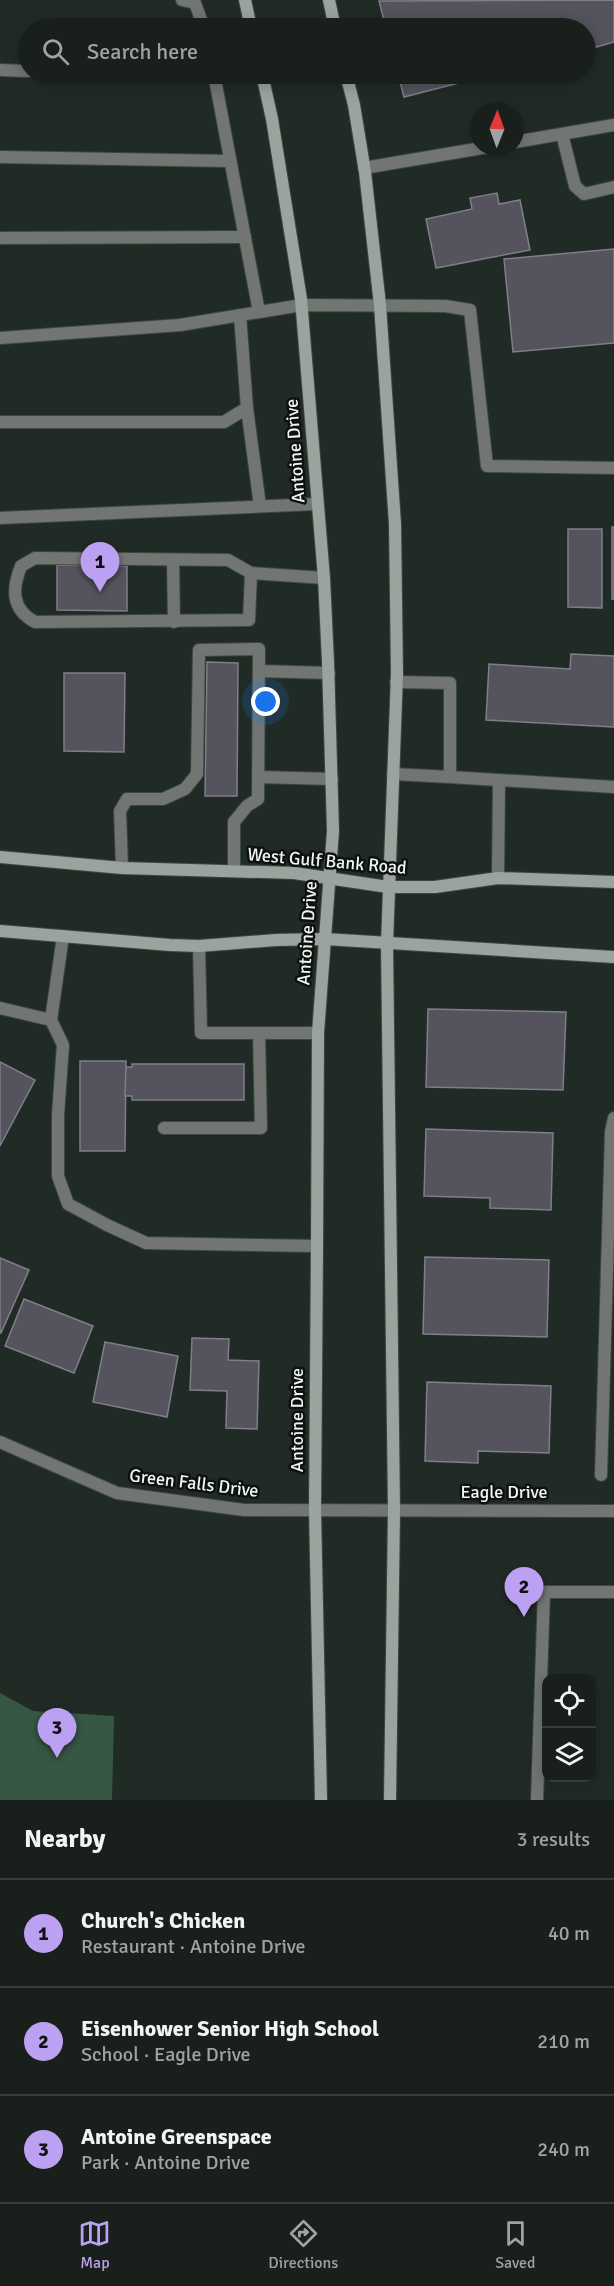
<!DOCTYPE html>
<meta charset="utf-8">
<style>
body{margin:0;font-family:Signika,sans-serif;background:#222825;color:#f1f3f6}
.controls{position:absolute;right:18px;bottom:18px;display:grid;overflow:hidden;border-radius:12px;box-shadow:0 3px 15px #0003}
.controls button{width:54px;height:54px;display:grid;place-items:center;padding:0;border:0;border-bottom:2px solid #373e3b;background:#19201c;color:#f1f3f6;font:30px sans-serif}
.compass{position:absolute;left:470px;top:102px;width:54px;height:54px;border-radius:50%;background:#19201c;box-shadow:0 3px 15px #0003;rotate:1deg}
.you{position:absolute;left:266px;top:702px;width:21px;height:21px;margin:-15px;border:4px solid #fff;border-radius:50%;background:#1a73e8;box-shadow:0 0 0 9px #1a73e833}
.badge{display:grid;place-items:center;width:39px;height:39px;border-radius:50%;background:#bca0f2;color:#111;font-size:20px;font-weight:700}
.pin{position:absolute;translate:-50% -50px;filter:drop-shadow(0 2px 3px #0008)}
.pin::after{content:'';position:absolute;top:32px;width:21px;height:18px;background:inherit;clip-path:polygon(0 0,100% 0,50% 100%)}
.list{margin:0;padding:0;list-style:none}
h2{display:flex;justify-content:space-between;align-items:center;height:78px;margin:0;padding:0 24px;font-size:26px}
h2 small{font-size:20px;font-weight:400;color:#9fa3a3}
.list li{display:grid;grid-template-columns:39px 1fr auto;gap:18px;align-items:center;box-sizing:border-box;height:108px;padding:0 24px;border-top:2px solid #373e3b}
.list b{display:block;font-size:22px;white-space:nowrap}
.list p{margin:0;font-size:20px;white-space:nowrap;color:#9fa3a3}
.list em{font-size:20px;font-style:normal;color:#9fa3a3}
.icon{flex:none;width:33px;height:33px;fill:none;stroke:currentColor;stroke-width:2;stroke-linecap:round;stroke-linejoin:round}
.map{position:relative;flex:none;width:614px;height:1800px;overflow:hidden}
.search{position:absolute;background:#19201c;box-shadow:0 3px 15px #0003;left:18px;right:18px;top:18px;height:66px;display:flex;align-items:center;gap:15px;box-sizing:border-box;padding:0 21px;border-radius:33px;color:#9fa3a3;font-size:22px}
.sheet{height:402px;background:#19201c}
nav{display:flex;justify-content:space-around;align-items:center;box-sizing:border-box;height:84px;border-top:2px solid #373e3b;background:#19201c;font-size:16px;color:#9fa3a3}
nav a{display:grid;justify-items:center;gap:3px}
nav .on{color:#bca0f2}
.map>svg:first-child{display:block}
.green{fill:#365744}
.building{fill:#54535e;stroke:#7f7e89;stroke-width:1.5}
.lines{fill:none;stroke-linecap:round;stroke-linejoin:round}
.lane-casing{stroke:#3e4842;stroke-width:14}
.street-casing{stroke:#3e4842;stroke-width:14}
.secondary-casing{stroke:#3e4842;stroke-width:14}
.lane{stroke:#717673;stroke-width:12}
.street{stroke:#717673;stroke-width:12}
.secondary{stroke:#9ba39e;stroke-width:12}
.labels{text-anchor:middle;stroke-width:5;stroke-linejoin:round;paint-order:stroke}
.street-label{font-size:18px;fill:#f0f7f2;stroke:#0e120f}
</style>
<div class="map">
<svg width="614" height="1800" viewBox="0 0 614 1800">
<rect width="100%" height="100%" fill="#212b25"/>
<!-- green -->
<polygon class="green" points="0,1693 33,1711 114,1716 112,1800 0,1800"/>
<!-- building -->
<g class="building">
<polygon points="614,0 614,42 586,50 586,28 386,28 379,1"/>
<polygon points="398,74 494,74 404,97"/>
<polygon points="497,193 499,204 520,200 530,250 436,268 426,219 472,209 470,198"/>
<polygon points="614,249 614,343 513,352 504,259"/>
<rect x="612" y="527" width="2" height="72"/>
<polygon points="568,529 602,529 602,608 568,607"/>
<polygon points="57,565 127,566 127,611 57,610"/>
<polygon points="571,654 614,656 614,727 486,720 489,664 570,669"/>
<polygon points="207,662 238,663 237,796 205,796"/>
<polygon points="64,673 125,673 124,752 64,751"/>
<polygon points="428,1009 566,1012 563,1090 426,1087"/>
<polygon points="80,1061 126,1061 125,1151 80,1151"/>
<polygon points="0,1062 35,1080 0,1146"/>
<polygon points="132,1064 244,1064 244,1100 132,1100 132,1096 125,1096 126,1067 132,1067"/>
<polygon points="426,1129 553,1133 551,1210 490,1208 490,1198 424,1196"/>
<polygon points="425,1257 549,1260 547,1337 423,1334"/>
<polygon points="0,1258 29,1270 1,1333 0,1333"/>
<polygon points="24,1299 93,1326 74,1373 5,1346"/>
<polygon points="192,1338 229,1339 228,1360 259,1361 257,1429 226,1428 227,1391 190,1390"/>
<polygon points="105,1342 178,1356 167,1417 93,1402"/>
<polygon points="427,1382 551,1386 549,1453 478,1451 478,1463 425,1461"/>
</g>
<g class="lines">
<!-- lane casing -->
<g class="lane-casing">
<g id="lane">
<polyline points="182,0 195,3 204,28"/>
<polyline points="0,70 28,71"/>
<polyline points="116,74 215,77"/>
<polyline points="214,74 259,312"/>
<polyline points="562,134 575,186 584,194 614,187"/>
<polyline points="515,142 614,125"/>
<polyline points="0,157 230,161"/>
<polyline points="364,168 488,147"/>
<polyline points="0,238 245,237"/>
<polyline points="0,338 180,325 302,305 445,306 470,310 487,466 614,468"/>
<polyline points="247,408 260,506"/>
<polyline points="0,422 224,422 247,408 240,315"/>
<polyline points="0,518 317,504"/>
<polyline points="173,560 174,622"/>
<path d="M251 573 249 620 35 622C11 609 12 589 21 566L35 558 228 560 251 573 324 578"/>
<polyline points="259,671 329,673"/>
<polyline points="396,682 450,683 450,777 614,787"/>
<polyline points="393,774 450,777"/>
<polyline points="259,777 332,779"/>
<polyline points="122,868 120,811 127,799 163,799 185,789 197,774 199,650 259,649 258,799 247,806 234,822 234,871"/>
<polyline points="498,878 499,780"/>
<polyline points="199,946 201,1033 318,1033"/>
<polyline points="0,1008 51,1020 63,1045 58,1115 58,1176 68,1204 107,1225 146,1243 317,1246"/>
<polyline points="51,1020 63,936"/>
<polyline points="164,1128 261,1128 259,1033"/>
<polyline points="601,1475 611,1132 614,1118"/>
<polyline points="537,1800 544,1592 614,1592"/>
</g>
</g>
<!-- street casing -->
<g class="street-casing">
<polyline id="street" points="0,1442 117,1493 244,1510 614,1511"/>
</g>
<!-- secondary casing -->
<g class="secondary-casing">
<g id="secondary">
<polyline points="245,0 251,28"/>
<polyline points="329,0 335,28"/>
<polyline points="262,74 272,119 301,299 324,578 328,662 333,831 318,1033 317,1246 315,1510 321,1800"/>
<polyline points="346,74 354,105 365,172 380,305 395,524 397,674 387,944 394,1510 390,1800"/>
<polyline points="0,857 122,868 294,873 388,887 435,887 498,878 614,882"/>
<polyline points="0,931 170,945 199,946 276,940 325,939 614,957"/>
</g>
</g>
<!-- lane -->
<use href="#lane" class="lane"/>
<!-- street -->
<use href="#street" class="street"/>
<!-- secondary -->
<use href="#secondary" class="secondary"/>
</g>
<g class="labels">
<!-- street labels -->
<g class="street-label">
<text transform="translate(295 451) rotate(-94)" y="6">Antoine Drive</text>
<text transform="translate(327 861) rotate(5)" y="6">West Gulf Bank Road</text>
<text transform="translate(307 933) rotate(-86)" y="6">Antoine Drive</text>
<text transform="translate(297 1420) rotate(-90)" y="6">Antoine Drive</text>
<text transform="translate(194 1483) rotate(7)" y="6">Green Falls Drive</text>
<text x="504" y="1498">Eagle Drive</text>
</g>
</g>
</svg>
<div class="controls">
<button><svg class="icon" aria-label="locate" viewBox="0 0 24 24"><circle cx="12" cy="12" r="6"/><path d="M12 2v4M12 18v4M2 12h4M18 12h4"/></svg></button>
<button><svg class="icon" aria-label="layers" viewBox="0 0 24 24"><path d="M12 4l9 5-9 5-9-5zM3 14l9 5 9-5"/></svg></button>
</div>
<svg class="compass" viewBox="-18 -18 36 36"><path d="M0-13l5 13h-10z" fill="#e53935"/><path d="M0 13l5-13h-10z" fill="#9fa3a3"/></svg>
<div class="you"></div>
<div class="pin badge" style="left:100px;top:592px">1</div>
<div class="pin badge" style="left:524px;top:1617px">2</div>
<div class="pin badge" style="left:57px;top:1758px">3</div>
<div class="search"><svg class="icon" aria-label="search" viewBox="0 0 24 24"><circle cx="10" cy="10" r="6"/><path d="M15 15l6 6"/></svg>Search here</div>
</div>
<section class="sheet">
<h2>Nearby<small>3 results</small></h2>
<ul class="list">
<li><span class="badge">1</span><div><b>Church's Chicken</b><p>Restaurant · Antoine Drive</p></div><em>40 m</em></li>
<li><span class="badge">2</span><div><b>Eisenhower Senior High School</b><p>School · Eagle Drive</p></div><em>210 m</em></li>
<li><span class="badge">3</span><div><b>Antoine Greenspace</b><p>Park · Antoine Drive</p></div><em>240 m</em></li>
</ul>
</section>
<nav>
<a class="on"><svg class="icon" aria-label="map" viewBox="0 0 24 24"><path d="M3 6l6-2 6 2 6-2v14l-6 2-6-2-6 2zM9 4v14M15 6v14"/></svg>Map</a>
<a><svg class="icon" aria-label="directions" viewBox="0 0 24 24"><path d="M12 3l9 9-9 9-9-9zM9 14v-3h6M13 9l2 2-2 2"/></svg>Directions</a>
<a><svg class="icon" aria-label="saved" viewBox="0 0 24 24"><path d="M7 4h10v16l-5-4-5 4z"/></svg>Saved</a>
</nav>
